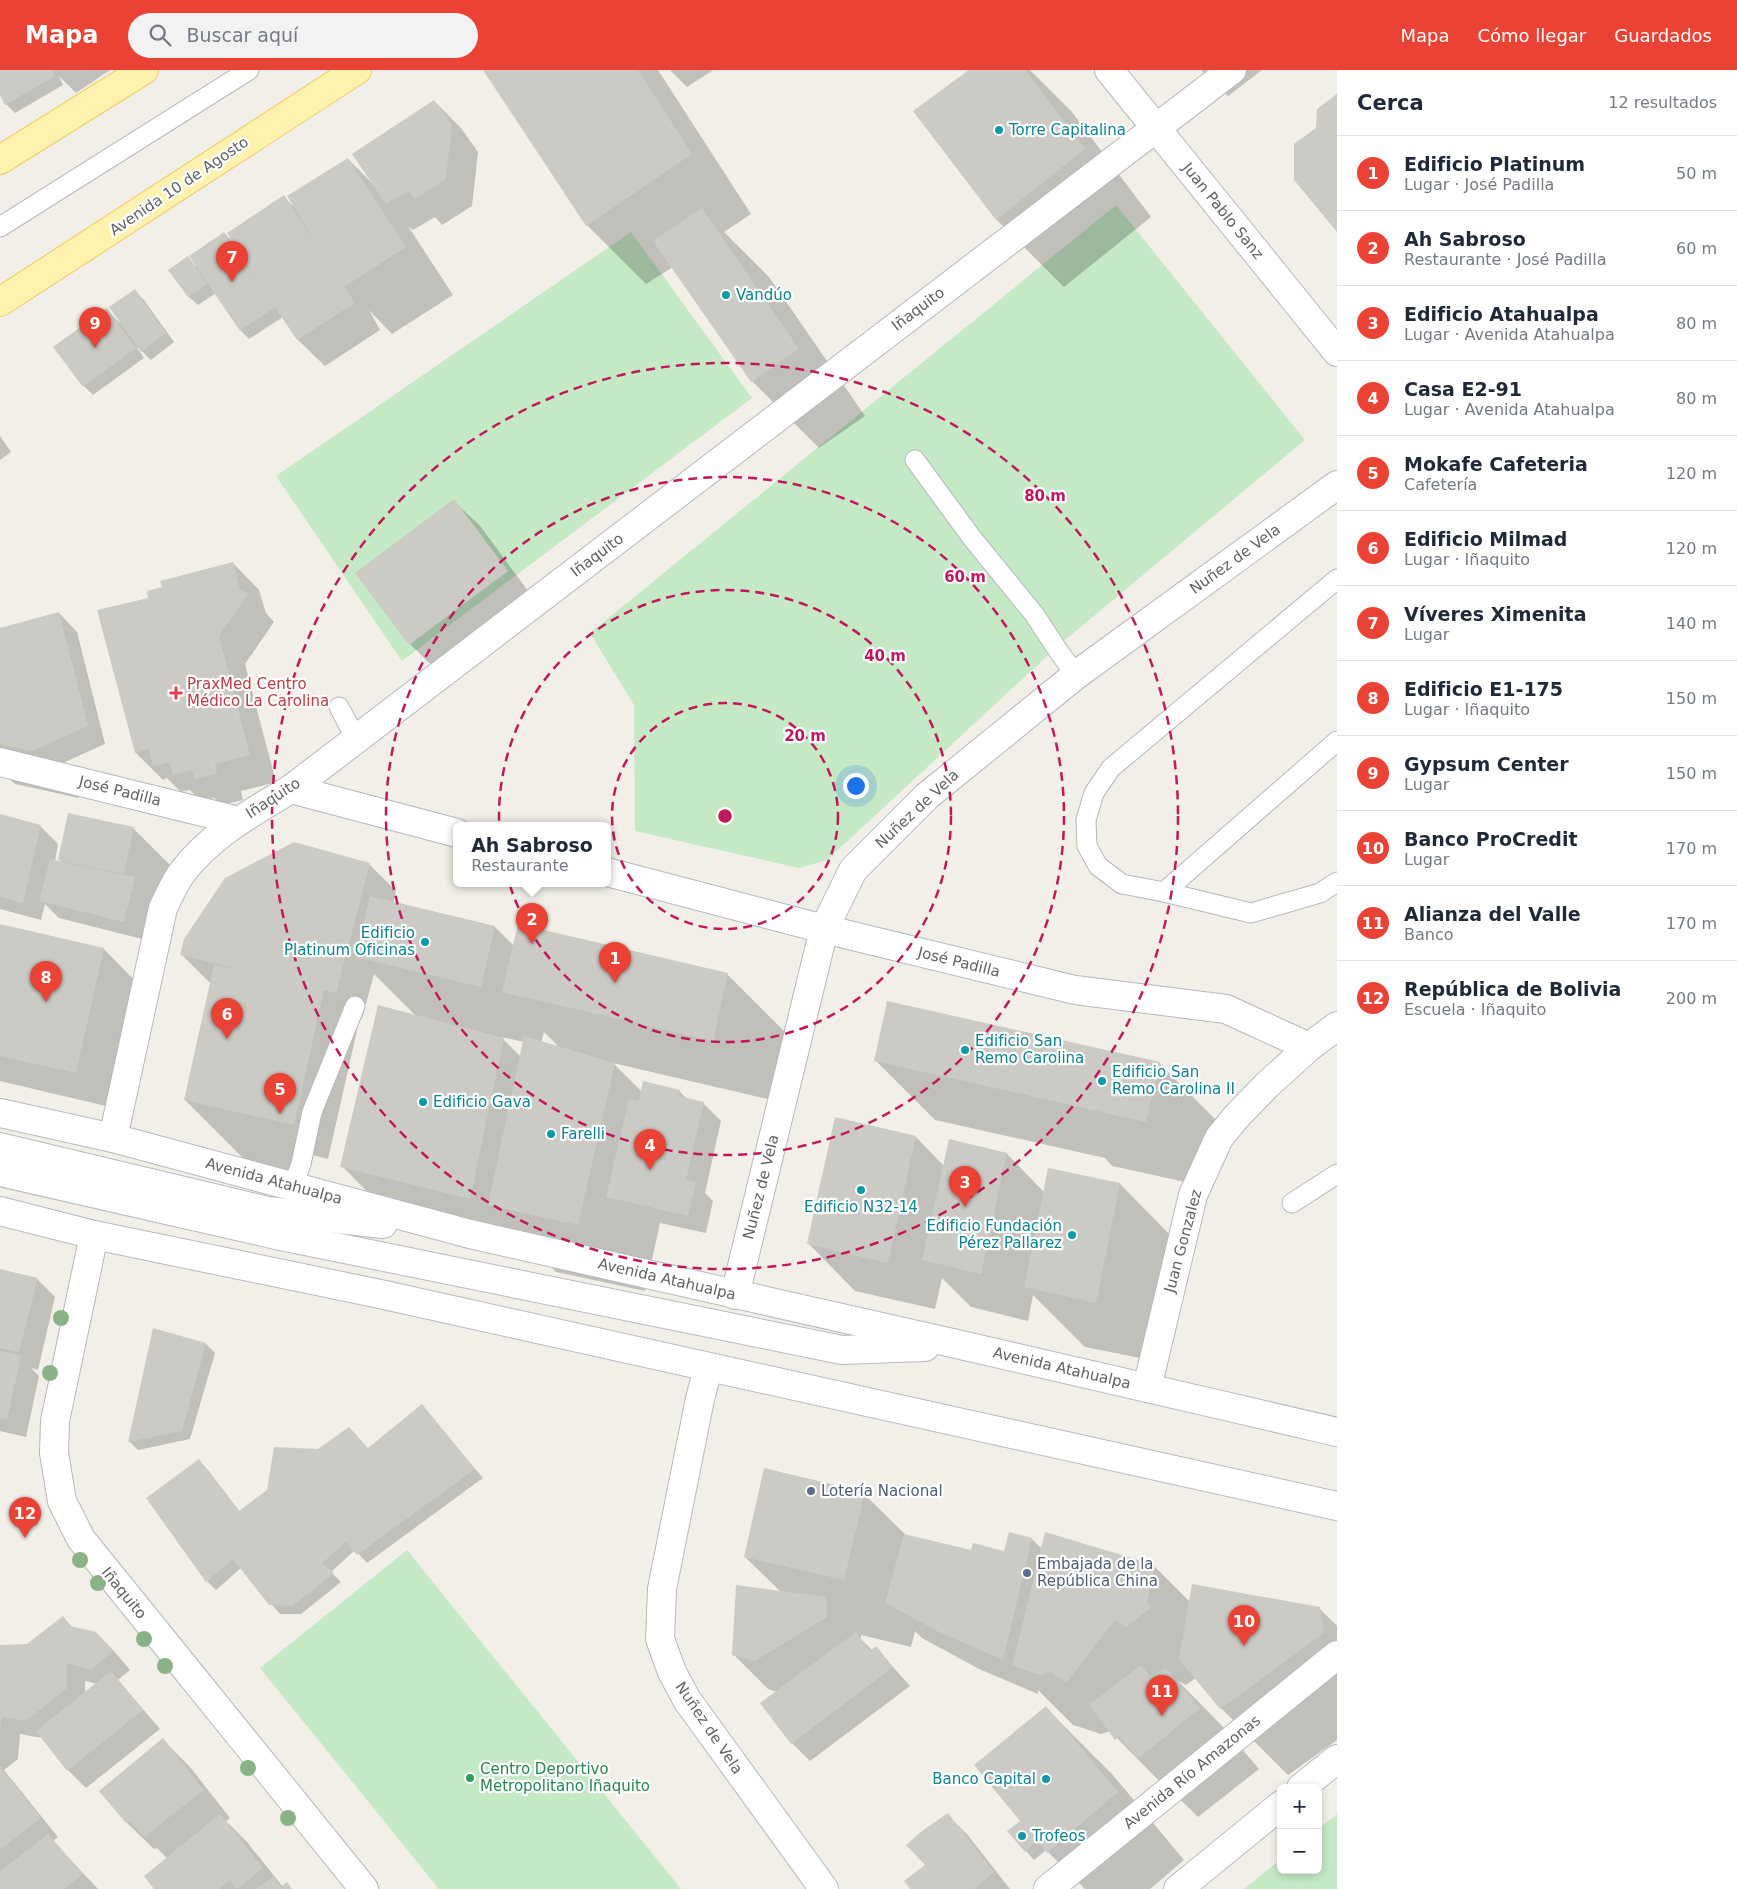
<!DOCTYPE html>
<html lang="es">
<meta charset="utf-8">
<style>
body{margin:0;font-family:"DejaVu Sans",sans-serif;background:#f2f2f3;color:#1f2937}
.controls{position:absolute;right:15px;bottom:15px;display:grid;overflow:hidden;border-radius:8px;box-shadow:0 2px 8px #0003}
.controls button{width:45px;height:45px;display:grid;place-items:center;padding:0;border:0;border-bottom:1px solid #e0e1e3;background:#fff;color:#1f2937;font:25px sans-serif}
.you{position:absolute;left:855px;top:715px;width:18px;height:18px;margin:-12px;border:4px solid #fff;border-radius:50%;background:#1a73e8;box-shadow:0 0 0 8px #1a73e833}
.badge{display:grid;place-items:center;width:32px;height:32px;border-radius:50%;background:#ea4335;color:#fff;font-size:16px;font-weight:700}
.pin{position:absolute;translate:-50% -41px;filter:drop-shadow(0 1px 2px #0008)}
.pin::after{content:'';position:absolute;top:26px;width:18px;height:15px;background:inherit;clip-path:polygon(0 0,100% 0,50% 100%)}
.popup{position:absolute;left:453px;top:752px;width:158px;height:65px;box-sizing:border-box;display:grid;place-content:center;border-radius:8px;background:#fff;filter:drop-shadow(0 1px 4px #0005);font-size:16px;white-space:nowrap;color:#747a83}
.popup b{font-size:19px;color:#1f2937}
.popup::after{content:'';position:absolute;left:50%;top:100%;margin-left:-10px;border:10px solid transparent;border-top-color:#fff}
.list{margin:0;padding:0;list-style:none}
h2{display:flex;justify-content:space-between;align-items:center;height:65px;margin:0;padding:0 20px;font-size:21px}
h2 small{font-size:16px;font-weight:400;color:#747a83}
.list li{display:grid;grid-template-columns:32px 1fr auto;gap:15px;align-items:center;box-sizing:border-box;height:75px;padding:0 20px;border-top:1px solid #e0e1e3}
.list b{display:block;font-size:19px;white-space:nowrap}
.list p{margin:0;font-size:16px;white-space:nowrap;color:#747a83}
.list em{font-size:16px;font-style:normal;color:#747a83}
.icon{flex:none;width:28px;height:28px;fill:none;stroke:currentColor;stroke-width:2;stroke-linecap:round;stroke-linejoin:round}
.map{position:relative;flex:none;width:1337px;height:1819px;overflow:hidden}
header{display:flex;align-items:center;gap:30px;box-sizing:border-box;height:70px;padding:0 25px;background:#ea4335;color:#fff}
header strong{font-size:24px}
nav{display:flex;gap:28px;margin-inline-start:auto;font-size:18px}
.search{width:350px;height:45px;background:#f2f2f3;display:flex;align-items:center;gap:12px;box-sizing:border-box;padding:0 18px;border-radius:28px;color:#747a83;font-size:19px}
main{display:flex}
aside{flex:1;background:#fff}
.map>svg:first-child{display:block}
.green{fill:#c5e8c5}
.shadow{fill:#0003;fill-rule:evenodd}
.building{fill:#cccac5}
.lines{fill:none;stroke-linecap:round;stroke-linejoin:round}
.lane-casing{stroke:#b5b8bc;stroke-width:21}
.street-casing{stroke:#b5b8bc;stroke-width:30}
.secondary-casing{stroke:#b6babf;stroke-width:30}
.primary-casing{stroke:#f2c960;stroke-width:30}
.lane{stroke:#fff;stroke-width:19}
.street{stroke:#fff;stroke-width:28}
.secondary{stroke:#fff;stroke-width:28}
.primary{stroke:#fff2af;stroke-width:28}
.tree{fill:#89b387}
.ring{fill:none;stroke:#c2185b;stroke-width:2.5;stroke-dasharray:9 6}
.culture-dot{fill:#0f9aa8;stroke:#fff;stroke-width:2}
.health-dot{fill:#e0444e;stroke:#fff;stroke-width:2}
.service-dot{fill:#5c6f8a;stroke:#fff;stroke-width:2}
.leisure-dot{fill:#2e9e5b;stroke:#fff;stroke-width:2}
.labels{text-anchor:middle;stroke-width:4.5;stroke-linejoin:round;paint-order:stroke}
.culture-label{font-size:15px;fill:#0d838f;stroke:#fff;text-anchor:start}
.street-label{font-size:15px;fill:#5f6368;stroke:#fff}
.health-label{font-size:15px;fill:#be3a42;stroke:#fff;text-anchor:start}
.service-label{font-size:15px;fill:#4e5e75;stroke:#fff;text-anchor:start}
.leisure-label{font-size:15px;fill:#27864d;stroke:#fff;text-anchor:start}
.centre{fill:#c2185b;stroke:#fff;stroke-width:2.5}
.ring-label{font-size:15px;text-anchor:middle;font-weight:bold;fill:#c2185b;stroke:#fff;stroke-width:4.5;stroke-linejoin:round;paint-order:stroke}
</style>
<header>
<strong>Mapa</strong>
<div class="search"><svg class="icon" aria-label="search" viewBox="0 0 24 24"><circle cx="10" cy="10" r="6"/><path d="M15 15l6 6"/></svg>Buscar aquí</div>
<nav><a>Mapa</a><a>Cómo llegar</a><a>Guardados</a></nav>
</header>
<main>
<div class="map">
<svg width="1337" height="1819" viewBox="0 0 1337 1819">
<rect width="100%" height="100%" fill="#f1efe8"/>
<!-- green -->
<g class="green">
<polygon points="1116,135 1305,370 1058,576 827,790 799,798 635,761 634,635 590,563"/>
<polygon points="631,162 752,328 402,591 276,406"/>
<polygon points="407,1480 681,1819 439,1819 260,1598"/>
<polygon points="1337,1744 1337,1819 1244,1819 1281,1789 1281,1800 1318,1800 1318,1759"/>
</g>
<!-- shadow -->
<g class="shadow">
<polygon points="0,0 110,0 76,23 59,6 63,15 15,43 6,34 0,23"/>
<polygon points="485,0 658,0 751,144 724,162 769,207 865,346 819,378 752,311 673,197 646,214 587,155"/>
<polygon points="670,0 713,0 687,17"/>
<polygon points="971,0 1030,0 1072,42 1151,147 1064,217 997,150 914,41"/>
<polygon points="1201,0 1262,0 1228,26"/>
<polygon points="434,31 461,58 478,82 472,136 442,155 435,147 413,160 408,156 453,225 392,264 369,240 380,260 325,296 298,270 283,247 249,269 241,261 216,223 198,235 189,227 170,201 188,188 196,197 224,163 234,173 284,127 293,136 348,89 372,113"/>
<polygon points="135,221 144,230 174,272 151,290 138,277 137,278 144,288 93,325 84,316 55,277 106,239 120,253"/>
<polygon points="0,366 11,382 0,390"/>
<polygon points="454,431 481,457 534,529 437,601 410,574 357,503"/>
<polygon points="233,493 259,520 266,543 274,552 245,594 276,712 241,721 243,730 222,735 214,728 201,731 190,720 181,722 167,708 163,710 136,683 150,529"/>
<polygon points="59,543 77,562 105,674 65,692 79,728 15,714 0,700 0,559"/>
<polygon points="0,746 40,756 58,774 55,791 63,793 59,789 133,758 180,805 148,845 142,869 59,848 45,834 41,850 0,839"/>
<path d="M369 794 396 821 393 833 495 857 514 876 727 904 787 964 772 1030 613 993 642 1022 679 1021 687 1029 703 1033 721 1051 705 1123 713 1131 706 1163 660 1153 645 1221 556 1202 532 1177 401 1156 342 1096 416 946 374 904 362 949 348 945 358 956 328 1089 312 1085 306 1109 252 1097 185 1030 211 912H209L182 885ZM544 962 560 978 541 973ZM501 967 524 972 521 987Z"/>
<polygon points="0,855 104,879 138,914 110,1037 0,1011"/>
<polygon points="875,990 1159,993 1226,1060 1213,1118 1112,1096 1105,1088 935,1050"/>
<polygon points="916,1067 944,1096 1007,1084 1044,1122 1120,1114 1179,1174 1155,1291 1085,1277 1033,1225 1028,1251 971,1237 942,1208 935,1239 855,1221 808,1173"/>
<polygon points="0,1200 37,1209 55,1227 38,1300 31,1298 39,1306 26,1367 0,1361"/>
<polygon points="154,1260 206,1274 215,1283 190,1369 138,1380 129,1371"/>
<polygon points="422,1336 483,1408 367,1493 355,1480 331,1502 341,1512 301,1544 280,1544 241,1498 216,1520 207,1511 199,1391 208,1400 240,1442 318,1380 368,1379"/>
<polygon points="864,1424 907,1466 971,1482 1004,1482 1032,1469 1042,1479 1154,1496 1190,1532 1319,1538 1337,1556 1337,1670 1288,1705 1221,1638 1196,1608 1186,1615 1178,1611 1225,1659 1259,1699 1198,1747 1178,1727 1176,1728 1110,1661 1101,1664 1073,1655 1038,1620 1038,1624 979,1599 922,1568 915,1561 911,1577 861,1565 861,1569 872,1580 876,1578 910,1616 810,1691 792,1673 778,1622 768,1619 733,1584 781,1522 745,1487"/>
<path d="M63 1547 73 1558 96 1563 114 1581 130 1600 118 1610 160 1659 86 1718 68 1700 43 1668 20 1664 18 1689 4 1700 58 1767 53 1771 98 1819H0V1576L27 1575ZM85 1611 97 1614 85 1624Z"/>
<polygon points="1046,1638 1112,1704 1184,1790 1150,1819 1085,1819 1046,1780 1034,1790 1026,1781 1022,1751"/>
<polygon points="163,1670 190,1697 230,1748 226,1751 247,1772 283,1817 292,1819 156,1819 167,1788 157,1778 154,1779 126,1752"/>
<polygon points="947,1745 966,1763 1010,1819 912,1819 927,1795"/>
</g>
<!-- building -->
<g class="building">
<polygon points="0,0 52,0 55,6 5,35 0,25"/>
<polygon points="483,0 638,0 692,84 586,156"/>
<polygon points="969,0 1025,0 1085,79 996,150 913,41"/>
<polygon points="1337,24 1337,162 1294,110 1294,74 1316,58 1317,39"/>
<polygon points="434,30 452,54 446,109 415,129 408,121 386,134 352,84"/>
<polygon points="348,88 406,177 344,217 355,233 297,270 275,237 240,261 189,186 224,162 263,220 227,163 284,125 318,177 287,126"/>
<polygon points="702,138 799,279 751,312 653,171"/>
<polygon points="188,186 207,214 188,227 168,200"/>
<polygon points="135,219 166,263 141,282 109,237"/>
<polygon points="107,238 136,278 83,317 53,277"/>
<polygon points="454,429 508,501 409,575 355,503"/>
<polygon points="233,492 240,519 248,524 219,566 250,685 215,694 217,704 194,709 192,700 173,705 169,692 153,696 149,679 135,683 97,540 148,528 147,521 162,517 160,511"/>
<polygon points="59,542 88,656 32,681 0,674 0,558"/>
<polygon points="68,743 134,757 124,804 58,790"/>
<polygon points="0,744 41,755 23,833 0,827"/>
<polygon points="294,772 370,793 336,923 324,920 294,1055 184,1030 214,895 243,900 180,885 184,869 225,808"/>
<polygon points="50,789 135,807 124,852 39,831"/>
<polygon points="370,826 495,856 481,917 355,887"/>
<polygon points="0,854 104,878 76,1003 0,986"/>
<polygon points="518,854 728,903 713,971 502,922"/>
<polygon points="887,931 1160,992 1146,1052 874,991"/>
<polygon points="378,935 504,968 470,1129 340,1097"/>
<polygon points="524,966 615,993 578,1155 488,1135"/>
<polygon points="643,1011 680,1020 679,1026 704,1032 686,1110 696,1112 688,1146 606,1127 629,1029 639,1031"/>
<polygon points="835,1047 916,1066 888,1193 807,1174"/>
<polygon points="949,1069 1007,1083 981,1204 922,1190"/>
<polygon points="1048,1098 1120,1113 1096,1233 1024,1217"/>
<polygon points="0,1199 38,1208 19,1282 0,1278"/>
<polygon points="153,1258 206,1273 182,1361 128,1372"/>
<polygon points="0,1281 21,1286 7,1350 0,1348"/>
<polygon points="422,1334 475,1399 357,1485 346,1472 322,1493 334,1503 292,1536 269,1535 233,1489 206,1512 146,1428 199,1389 239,1441 267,1420 274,1377 318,1379 349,1357 368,1378"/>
<polygon points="764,1398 865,1422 844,1510 744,1487"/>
<polygon points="1009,1462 1032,1468 1003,1590 943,1564 885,1533 904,1464 971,1480 973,1473 1004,1481"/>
<polygon points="1045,1462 1155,1495 1147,1533 1152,1537 1126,1557 1115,1550 1066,1613 1051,1602 1041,1605 1012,1596"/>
<polygon points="1192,1514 1320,1537 1324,1563 1220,1639 1179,1589"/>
<polygon points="736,1515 826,1527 827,1547 755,1591 732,1585"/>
<polygon points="63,1546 70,1556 96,1562 113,1581 91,1600 67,1593 67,1618 26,1651 2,1647 0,1659 0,1575 27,1574"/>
<polygon points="856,1562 870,1581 876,1576 893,1597 791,1674 760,1633"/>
<polygon points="1141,1595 1150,1606 1166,1598 1200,1638 1138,1689 1119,1666 1115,1670 1089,1635"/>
<polygon points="111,1601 143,1640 67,1701 36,1661"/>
<polygon points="1046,1636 1118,1722 1047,1783 1037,1771 1025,1782 1007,1761 1020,1751 974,1695"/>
<polygon points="163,1668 204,1720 144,1767 130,1752 126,1753 99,1721"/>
<polygon points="0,1696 41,1748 0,1780"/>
<polygon points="948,1743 994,1802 974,1819 910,1819 904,1811 925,1795 906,1775 922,1761"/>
<polygon points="220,1744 263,1798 237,1819 230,1810 219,1819 154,1819 144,1806"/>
<polygon points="48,1764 83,1804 64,1819 0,1819 0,1801"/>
<polygon points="273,1806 281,1817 287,1812 292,1819 256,1819"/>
</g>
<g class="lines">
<!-- lane casing -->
<g class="lane-casing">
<g id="lane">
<polyline points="0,157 249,0"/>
<polyline points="915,390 972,468 1034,544 1059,582 1076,605"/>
<polyline points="1337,509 1111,698 1094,723 1086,750 1087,776 1098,796 1122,814 1164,822 1337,671"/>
<polyline points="339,637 356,669"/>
<polyline points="1164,822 1251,843 1320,823 1337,812"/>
<polyline points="293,1116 301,1094 312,1042 355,936"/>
<polyline points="1292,1133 1337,1104"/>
</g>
</g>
<!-- street casing -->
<g class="street-casing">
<g id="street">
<polyline points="1109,0 1337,282"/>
<polyline points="0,692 239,751"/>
<polyline points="291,719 457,763"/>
<polyline points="607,802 824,859 1075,920 1226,939 1309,977"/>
<path d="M113 1068 163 838C169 826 174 814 181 804 209 766 251 743 291 719L1232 0"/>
<polyline points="94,1165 55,1351 54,1383 62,1431 81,1469 364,1819"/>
<polyline points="735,1225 824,859 853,800 927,726 1076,605 1337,415"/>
<polyline points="708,1298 700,1329 662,1519 660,1569 672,1602 687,1630 824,1819"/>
<polyline points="1147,1318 1193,1125 1219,1068 1236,1047 1267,1015 1309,977 1337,956"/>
</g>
</g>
<!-- secondary casing -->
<g class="secondary-casing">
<g id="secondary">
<polyline points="0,1043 113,1068 470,1164 961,1275 1337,1362"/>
<polyline points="0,1077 268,1141 383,1154"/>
<polyline points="0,1102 276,1165 842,1280 925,1277"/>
<polyline points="0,1141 94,1165 380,1224 1337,1436"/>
<polyline points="1301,1718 1337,1689"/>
<polyline points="1048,1819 1337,1585"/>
<polyline points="1178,1819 1281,1735"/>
</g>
</g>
<!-- primary casing -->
<g class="primary-casing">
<g id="primary">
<polyline points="0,90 144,0"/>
<polyline points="0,232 357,0"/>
</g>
</g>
<!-- lane -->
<use href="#lane" class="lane"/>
<!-- street -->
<use href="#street" class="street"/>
<!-- secondary -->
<use href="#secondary" class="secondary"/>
<!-- primary -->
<use href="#primary" class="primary"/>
</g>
<!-- trees -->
<g class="tree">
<circle cx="61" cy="1248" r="8"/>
<circle cx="50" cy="1303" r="8"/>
<circle cx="80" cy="1490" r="8"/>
<circle cx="98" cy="1513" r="8"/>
<circle cx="144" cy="1569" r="8"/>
<circle cx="165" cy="1596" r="8"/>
<circle cx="248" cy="1698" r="8"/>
<circle cx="288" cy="1748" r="8"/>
</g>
<!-- distance rings -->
<g class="ring">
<circle cx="725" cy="746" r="113"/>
<circle cx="725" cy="746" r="226"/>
<circle cx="725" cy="746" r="339"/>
<circle cx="725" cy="746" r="453"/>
</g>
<!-- markers -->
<g class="culture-dot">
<circle cx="999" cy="60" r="5"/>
<circle cx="726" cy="225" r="5"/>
<circle cx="425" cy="872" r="5"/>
<circle cx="965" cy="980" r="5"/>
<circle cx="1102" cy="1011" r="5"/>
<circle cx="423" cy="1032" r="5"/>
<circle cx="551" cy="1064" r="5"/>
<circle cx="861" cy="1120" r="5"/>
<circle cx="1072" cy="1165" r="5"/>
<circle cx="1046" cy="1709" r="5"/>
<circle cx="1022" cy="1766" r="5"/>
</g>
<path class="health-dot" d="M173.5 615.5h5v5h5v5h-5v5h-5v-5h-5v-5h5z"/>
<g class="service-dot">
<circle cx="811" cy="1421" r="5"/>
<circle cx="1027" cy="1503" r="5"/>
</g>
<circle class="leisure-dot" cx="470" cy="1708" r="5"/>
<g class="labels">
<!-- culture labels -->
<g class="culture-label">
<text x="1009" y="65">Torre Capitalina</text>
<text x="736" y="230">Vandúo</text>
<text x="415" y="868" text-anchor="end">Edificio<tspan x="415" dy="17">Platinum Oficinas</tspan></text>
<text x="975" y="976">Edificio San<tspan x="975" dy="17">Remo Carolina</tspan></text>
<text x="1112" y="1007">Edificio San<tspan x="1112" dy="17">Remo Carolina II</tspan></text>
<text x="433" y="1037">Edificio Gava</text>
<text x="561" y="1069">Farelli</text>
<text x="861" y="1142" text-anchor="middle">Edificio N32-14</text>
<text x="1062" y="1161" text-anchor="end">Edificio Fundación<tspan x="1062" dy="17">Pérez Pallarez</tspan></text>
<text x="1036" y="1714" text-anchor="end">Banco Capital</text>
<text x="1032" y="1771">Trofeos</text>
</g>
<!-- street labels -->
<g class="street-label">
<text transform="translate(179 116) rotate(-34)" y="5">Avenida 10 de Agosto</text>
<text transform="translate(1223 141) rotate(51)" y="5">Juan Pablo Sanz</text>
<text transform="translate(918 239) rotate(-37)" y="5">Iñaquito</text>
<text transform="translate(597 485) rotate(-37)" y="5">Iñaquito</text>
<text transform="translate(1235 489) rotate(-36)" y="5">Nuñez de Vela</text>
<text transform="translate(120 721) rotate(14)" y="5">José Padilla</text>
<text transform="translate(273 728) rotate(-33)" y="5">Iñaquito</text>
<text transform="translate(917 739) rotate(-43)" y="5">Nuñez de Vela</text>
<text transform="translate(959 892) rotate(14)" y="5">José Padilla</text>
<text transform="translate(274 1111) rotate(15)" y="5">Avenida Atahualpa</text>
<text transform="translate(761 1117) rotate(-76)" y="5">Nuñez de Vela</text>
<text transform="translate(1183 1171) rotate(-75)" y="5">Juan Gonzalez</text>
<text transform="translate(667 1209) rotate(13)" y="5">Avenida Atahualpa</text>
<text transform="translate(1062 1298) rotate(13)" y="5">Avenida Atahualpa</text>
<text transform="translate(124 1523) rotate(51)" y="5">Iñaquito</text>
<text transform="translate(709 1658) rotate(56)" y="5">Nuñez de Vela</text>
<text transform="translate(1192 1702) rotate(-39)" y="5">Avenida Río Amazonas</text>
</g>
<!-- health labels -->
<g class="health-label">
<text x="187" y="619">PraxMed Centro<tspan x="187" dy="17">Médico La Carolina</tspan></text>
</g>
<!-- service labels -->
<g class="service-label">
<text x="821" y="1426">Lotería Nacional</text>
<text x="1037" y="1499">Embajada de la<tspan x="1037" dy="17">República China</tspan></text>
</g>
<!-- leisure labels -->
<g class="leisure-label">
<text x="480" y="1704">Centro Deportivo<tspan x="480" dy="17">Metropolitano Iñaquito</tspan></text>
</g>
</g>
<circle cx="725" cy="746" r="8" class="centre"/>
<g class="ring-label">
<text x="1045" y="431">80 m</text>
<text x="965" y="512">60 m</text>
<text x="885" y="591">40 m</text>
<text x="805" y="671">20 m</text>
</g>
</svg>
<div class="controls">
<button>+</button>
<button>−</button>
</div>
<div class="you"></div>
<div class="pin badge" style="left:615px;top:913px">1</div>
<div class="pin badge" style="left:532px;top:874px">2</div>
<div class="popup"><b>Ah Sabroso</b>Restaurante</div>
<div class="pin badge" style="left:965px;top:1137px">3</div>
<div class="pin badge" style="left:650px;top:1100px">4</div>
<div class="pin badge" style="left:280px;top:1044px">5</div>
<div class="pin badge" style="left:227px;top:969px">6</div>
<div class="pin badge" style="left:232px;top:212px">7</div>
<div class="pin badge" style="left:46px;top:932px">8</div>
<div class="pin badge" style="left:95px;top:278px">9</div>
<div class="pin badge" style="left:1244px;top:1576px">10</div>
<div class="pin badge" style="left:1162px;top:1646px">11</div>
<div class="pin badge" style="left:25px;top:1468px">12</div>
</div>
<aside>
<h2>Cerca<small>12 resultados</small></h2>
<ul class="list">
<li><span class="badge">1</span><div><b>Edificio Platinum</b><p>Lugar · José Padilla</p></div><em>50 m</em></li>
<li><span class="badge">2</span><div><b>Ah Sabroso</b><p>Restaurante · José Padilla</p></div><em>60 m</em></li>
<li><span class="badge">3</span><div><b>Edificio Atahualpa</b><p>Lugar · Avenida Atahualpa</p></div><em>80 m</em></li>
<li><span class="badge">4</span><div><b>Casa E2-91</b><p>Lugar · Avenida Atahualpa</p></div><em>80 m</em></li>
<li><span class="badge">5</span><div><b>Mokafe Cafeteria</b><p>Cafetería</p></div><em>120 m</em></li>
<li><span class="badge">6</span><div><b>Edificio Milmad</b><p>Lugar · Iñaquito</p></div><em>120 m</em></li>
<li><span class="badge">7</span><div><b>Víveres Ximenita</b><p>Lugar</p></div><em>140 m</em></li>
<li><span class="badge">8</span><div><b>Edificio E1-175</b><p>Lugar · Iñaquito</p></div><em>150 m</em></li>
<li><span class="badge">9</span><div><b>Gypsum Center</b><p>Lugar</p></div><em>150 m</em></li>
<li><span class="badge">10</span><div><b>Banco ProCredit</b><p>Lugar</p></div><em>170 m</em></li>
<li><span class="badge">11</span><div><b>Alianza del Valle</b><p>Banco</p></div><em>170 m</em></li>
<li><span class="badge">12</span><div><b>República de Bolivia</b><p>Escuela · Iñaquito</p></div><em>200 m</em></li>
</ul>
</aside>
</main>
